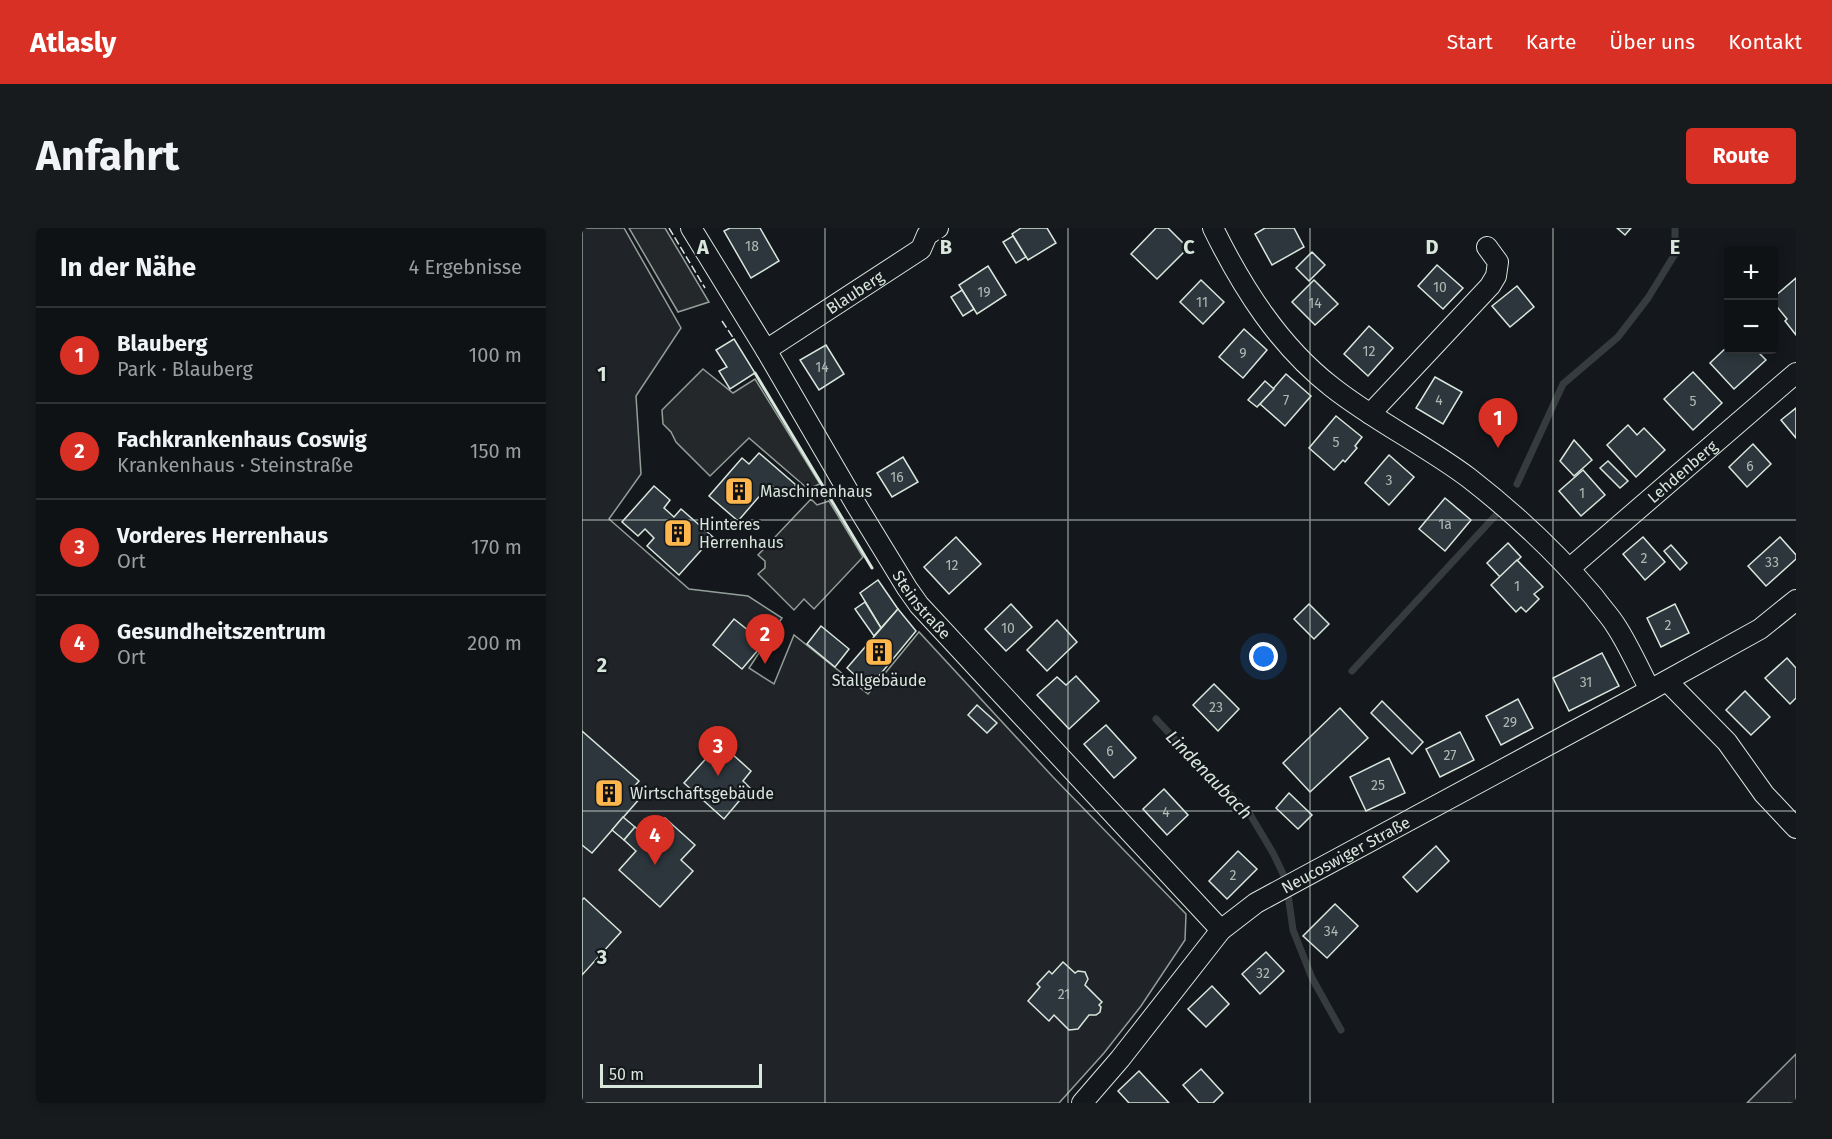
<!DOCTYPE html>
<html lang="de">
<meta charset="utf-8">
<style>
body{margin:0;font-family:"Fira Sans",sans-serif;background:#181b1e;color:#f1f3f6}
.controls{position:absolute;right:18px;top:18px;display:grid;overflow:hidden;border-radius:6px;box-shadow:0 3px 9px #0003}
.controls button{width:54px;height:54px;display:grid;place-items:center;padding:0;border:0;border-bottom:2px solid #2f3234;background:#0f1215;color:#f1f3f6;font:30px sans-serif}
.scale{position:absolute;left:18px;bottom:15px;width:162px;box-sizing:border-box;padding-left:6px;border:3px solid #d8e6dc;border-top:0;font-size:16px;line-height:21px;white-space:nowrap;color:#d8e6dc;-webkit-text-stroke:4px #14181c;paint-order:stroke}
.you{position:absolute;left:682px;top:429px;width:21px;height:21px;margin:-15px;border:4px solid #fff;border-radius:50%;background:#1a73e8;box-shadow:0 0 0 9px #1a73e833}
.badge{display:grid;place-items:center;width:39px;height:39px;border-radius:50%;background:#d93025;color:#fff;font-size:20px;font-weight:700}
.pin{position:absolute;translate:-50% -50px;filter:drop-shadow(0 2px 3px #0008)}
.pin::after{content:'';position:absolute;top:32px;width:21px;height:18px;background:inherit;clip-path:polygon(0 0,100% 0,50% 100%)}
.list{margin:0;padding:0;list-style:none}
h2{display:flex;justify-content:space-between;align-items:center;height:78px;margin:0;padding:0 24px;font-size:26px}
h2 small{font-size:20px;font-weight:400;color:#9b9ea0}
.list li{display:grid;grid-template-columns:39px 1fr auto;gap:18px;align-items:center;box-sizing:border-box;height:96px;padding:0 24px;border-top:2px solid #2f3234}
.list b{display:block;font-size:22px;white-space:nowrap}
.list p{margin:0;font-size:20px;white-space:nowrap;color:#9b9ea0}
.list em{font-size:20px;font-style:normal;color:#9b9ea0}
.map{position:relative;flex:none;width:1214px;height:875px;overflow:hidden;border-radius:6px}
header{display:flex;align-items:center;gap:36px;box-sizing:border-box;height:84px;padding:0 30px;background:#d93025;color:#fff}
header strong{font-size:28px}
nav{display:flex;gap:33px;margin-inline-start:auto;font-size:21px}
.intro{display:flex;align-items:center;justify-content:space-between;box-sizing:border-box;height:144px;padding:0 36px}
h1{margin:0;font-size:42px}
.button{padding:15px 27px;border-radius:6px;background:#d93025;color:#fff;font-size:21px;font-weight:700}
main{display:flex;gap:36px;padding:0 36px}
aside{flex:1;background:#0f1215;border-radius:6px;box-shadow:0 3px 9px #0003}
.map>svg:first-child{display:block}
.green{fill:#202428;stroke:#939e99;stroke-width:1.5}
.parking{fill:#24282b;stroke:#939e99;stroke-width:1.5}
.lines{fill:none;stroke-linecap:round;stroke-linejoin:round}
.stream{stroke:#363b3e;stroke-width:7}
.building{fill:#2c363c;stroke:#d8e6dc;stroke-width:1.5}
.street-casing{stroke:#d8e6dc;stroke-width:22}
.street{stroke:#14181c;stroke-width:20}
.fence{stroke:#d8e6dc;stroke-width:1.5;stroke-dasharray:8 3;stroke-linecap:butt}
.wall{stroke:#d8e6dc;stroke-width:3}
.grid{fill:none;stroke:#d8e6dc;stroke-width:1.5;stroke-opacity:0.55}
.labels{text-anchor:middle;stroke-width:4.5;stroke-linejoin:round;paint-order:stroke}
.number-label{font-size:14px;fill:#adbab4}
.street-label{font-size:16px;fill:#d8e6dc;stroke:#14181c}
.poi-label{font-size:16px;fill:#d8e6dc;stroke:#14181c;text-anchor:start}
.water-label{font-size:18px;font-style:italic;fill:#d8e6dc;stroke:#14181c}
.grid-label{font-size:20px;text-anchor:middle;font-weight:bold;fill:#d8e6dc;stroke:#14181c;stroke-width:4.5;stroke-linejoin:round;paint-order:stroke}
</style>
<header>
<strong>Atlasly</strong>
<nav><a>Start</a><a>Karte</a><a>Über uns</a><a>Kontakt</a></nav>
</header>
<div class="intro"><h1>Anfahrt</h1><a class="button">Route</a></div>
<main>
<aside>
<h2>In der Nähe<small>4 Ergebnisse</small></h2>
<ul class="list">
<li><span class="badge">1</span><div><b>Blauberg</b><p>Park · Blauberg</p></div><em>100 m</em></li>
<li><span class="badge">2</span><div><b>Fachkrankenhaus Coswig</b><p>Krankenhaus · Steinstraße</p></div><em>150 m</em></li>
<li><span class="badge">3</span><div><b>Vorderes Herrenhaus</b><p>Ort</p></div><em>170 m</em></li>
<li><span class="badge">4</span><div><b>Gesundheitszentrum</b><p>Ort</p></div><em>200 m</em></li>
</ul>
</aside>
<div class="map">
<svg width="1214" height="875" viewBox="0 0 1214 875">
<rect width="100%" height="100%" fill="#14181c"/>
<!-- green -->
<g class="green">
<polygon points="0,0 42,0 99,100 54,168 59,246 27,291 107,361 166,368 200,390 167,440 192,456 212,407 286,466 337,404 471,549 604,686 603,712 559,778 522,825 477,875 0,875"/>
<polygon points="1214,826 1214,875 1165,875"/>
</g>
<!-- parking -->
<g class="parking">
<polygon points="47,0 83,0 127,74 96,84"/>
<polygon points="121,141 151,165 173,151 238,256 226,261 167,210 128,248 94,214 89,204 81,196 80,182"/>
<polygon points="229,271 235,277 247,273 281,329 232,381 222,371 212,382 176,346 183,340 183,333 176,327"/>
</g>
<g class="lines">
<!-- stream -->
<g class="stream">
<polyline points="935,256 981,156 1036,109 1066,70 1093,26 1093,0"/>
<polyline points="770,443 914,287"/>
<polyline points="574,491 613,533 666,583 691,625 704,652 711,702 730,750 759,802"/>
</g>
</g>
<!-- building -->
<g class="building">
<polygon points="148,0 178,0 197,33 169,50 142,3"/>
<polygon points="439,0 465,0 474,15 446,32 430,6"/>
<polygon points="574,0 586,0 606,20 575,51 549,26"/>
<polygon points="683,0 712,0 722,19 690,37 673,6"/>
<polygon points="1035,0 1049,0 1043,7"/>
<polygon points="431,8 444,29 434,35 421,14"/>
<polygon points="730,24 743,37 727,53 714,40"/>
<polygon points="855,37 881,60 861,81 836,58"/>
<polygon points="406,38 424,67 395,86 377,57"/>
<polygon points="1214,50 1214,107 1203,93 1205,91 1192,75 1192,69"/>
<polygon points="619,52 642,74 621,96 598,74"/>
<polygon points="732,52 756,76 733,97 710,74"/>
<polygon points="935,58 952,79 928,99 910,78"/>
<polygon points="380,62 392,81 381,88 369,69"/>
<polygon points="787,98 811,120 786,148 762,126"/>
<polygon points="662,101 685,122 661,150 637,129"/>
<polygon points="152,111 173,145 148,161 137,143 145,139 134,122"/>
<polygon points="244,117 262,146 237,162 218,132"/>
<polygon points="1146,118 1146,122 1174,122 1184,132 1152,161 1128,135"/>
<polygon points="1111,144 1140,175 1111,202 1082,171"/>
<polygon points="704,146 729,168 703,198 678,176"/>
<polygon points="853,149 880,164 861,196 834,180"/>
<polygon points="683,153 692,161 675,179 666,172"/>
<polygon points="1214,180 1214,210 1199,192"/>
<polygon points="754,188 780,209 773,218 775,220 763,234 761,232 752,242 727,220"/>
<polygon points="1046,197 1055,207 1062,200 1083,222 1054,249 1025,217"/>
<polygon points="992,212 1010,232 992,248 978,233"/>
<polygon points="1171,216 1189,236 1165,259 1147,239"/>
<polygon points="177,225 214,257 203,269 188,256 156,293 127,268 160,230 167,236"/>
<polygon points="807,227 832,249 807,277 783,255"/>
<polygon points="321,229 336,254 310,269 295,245"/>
<polygon points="1026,233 1046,253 1038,260 1018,240"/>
<polygon points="1001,242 1023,267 999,288 977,263"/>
<polygon points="72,258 88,272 82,280 92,289 99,281 131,309 97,347 65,318 72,310 63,301 56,308 40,294"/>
<polygon points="863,270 889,292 863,323 837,301"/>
<polygon points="374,309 399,336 367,366 342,339"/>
<polygon points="1061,309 1083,334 1063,352 1041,326"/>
<polygon points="1198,309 1214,327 1214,331 1184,358 1166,338"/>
<polygon points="926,315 939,329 918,349 905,335"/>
<polygon points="1089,317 1105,335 1098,342 1082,323"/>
<polygon points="935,332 961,359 952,366 957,371 944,384 939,379 934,384 909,357"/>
<polygon points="296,352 316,381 299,400 278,365"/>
<polygon points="283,374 299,400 292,408 273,381"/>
<polygon points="429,376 450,399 424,423 403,401"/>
<polygon points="727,376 747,396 732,411 712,391"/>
<polygon points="1093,376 1107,405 1079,419 1065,390"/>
<polygon points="316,381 334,403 287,460 265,440"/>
<polygon points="152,391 182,415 160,441 131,417"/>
<polygon points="475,392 495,414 465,443 445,422"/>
<polygon points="239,398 267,421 253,439 225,416"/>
<polygon points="1020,425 1037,458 987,483 971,450"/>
<polygon points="1205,430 1214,440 1214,470 1208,476 1183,450"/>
<polygon points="494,448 517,473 487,501 455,467 475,449 484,457"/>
<polygon points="632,456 657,481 636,503 611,477"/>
<polygon points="1163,463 1188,489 1169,507 1144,482"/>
<polygon points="936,471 951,500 919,517 904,488"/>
<polygon points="800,473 841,514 830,526 789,485"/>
<polygon points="395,477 415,495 405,505 386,487"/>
<polygon points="758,480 786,510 728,564 701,535"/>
<polygon points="524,497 554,530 532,550 502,516"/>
<polygon points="0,503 57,553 50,561 59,569 10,625 0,617"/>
<polygon points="878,504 892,532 858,549 844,521"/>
<polygon points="138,515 169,543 161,553 168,560 142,591 102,555"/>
<polygon points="807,530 823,565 784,583 768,549"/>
<polygon points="582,561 606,587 585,607 561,581"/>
<polygon points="707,565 730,587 716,601 694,580"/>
<polygon points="41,589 53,599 42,612 30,602"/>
<polygon points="83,590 113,617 99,632 111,643 78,679 37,642 54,623 42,612 53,599 65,609"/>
<polygon points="854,618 867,633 835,664 821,649"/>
<polygon points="656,623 675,641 645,671 627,653"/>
<polygon points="2,670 39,704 0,747 0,672"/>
<polygon points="753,676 776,698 745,730 721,708"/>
<polygon points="684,724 702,743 678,766 660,746"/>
<polygon points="481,734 493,745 496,743 503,744 506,751 503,757 520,774 517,777 519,779 518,784 514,787 507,787 496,801 487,802 472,787 467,793 446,773 458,759 455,756 467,743 470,746"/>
<polygon points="630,758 647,776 624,799 606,781"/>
<polygon points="619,841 641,865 631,875 617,875 601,857"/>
<polygon points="557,843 587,875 547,875 536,863"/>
</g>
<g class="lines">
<!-- street casing -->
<g class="street-casing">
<g id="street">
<path id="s1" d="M109 0 184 122 273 275 325 360 337 377 639 702"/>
<path d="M631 0C660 59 697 118 750 159 793 193 843 217 887 250 932 285 975 325 1012 369 1019 379 1028 388 1034 398 1047 418 1057 441 1068 462"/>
<path id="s2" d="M184 122 339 21 345 7 356 0"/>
<polyline points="788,186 908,58 914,48 916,34 905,19"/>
<path id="s3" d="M988 340 1214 145"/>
<polyline points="1085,453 1145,514 1182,566 1214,600"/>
<path id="s4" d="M500 875 538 831 639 702 674 675 1068 462 1178 401 1214 372"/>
</g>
</g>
<!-- street -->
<use href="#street" class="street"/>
<!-- fence -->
<g class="fence">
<polyline points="87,0 123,60"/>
<polyline points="140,93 152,111"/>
</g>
<!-- wall -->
<polyline class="wall" points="173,145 290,340"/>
</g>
<!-- grid -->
<path class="grid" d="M243 0V875M486 0V875M728 0V875M971 0V875M0 292H1214M0 583H1214"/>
<!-- icons -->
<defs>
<g id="building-square" transform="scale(1.5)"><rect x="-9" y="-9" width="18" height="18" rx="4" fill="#ffb74d" stroke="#14181c"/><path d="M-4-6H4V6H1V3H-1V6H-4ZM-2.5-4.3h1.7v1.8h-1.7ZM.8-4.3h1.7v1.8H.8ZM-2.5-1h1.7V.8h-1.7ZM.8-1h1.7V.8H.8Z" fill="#111"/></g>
</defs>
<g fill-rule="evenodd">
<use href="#building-square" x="157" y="263"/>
<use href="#building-square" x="96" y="305"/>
<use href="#building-square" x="297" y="424"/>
<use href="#building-square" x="27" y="565"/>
</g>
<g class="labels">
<!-- number labels -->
<g class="number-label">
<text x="170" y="23">18</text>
<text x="858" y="64">10</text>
<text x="402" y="69">19</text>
<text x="620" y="79">11</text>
<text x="733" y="80">14</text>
<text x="787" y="128">12</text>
<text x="661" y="130">9</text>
<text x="240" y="144">14</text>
<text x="704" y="177">7</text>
<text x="857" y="177">4</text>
<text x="1111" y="178">5</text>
<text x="754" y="219">5</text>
<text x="1168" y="243">6</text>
<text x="315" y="254">16</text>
<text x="807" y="257">3</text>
<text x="1000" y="270">1</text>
<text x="863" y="301">1a</text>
<text x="1062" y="335">2</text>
<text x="1190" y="339">33</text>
<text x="370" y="342">12</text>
<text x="935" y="363">1</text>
<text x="1086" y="402">2</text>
<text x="426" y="405">10</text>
<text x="1004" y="459">31</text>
<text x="634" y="484">23</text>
<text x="928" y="499">29</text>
<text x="528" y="528">6</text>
<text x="868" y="532">27</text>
<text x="796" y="562">25</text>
<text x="584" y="589">4</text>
<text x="651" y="652">2</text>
<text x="749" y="708">34</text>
<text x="681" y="750">32</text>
<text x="482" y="771">21</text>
</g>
<!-- street labels -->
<g class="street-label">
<text dy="6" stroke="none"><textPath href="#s2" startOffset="106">Blauberg</textPath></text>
<text dy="6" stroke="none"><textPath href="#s3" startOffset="148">Lehdenberg</textPath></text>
<text dy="6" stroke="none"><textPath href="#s1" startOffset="442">Steinstraße</textPath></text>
<text dy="6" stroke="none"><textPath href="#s4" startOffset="368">Neucoswiger Straße</textPath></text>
</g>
<!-- poi labels -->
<g class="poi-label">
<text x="178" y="269">Maschinenhaus</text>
<text x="117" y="302">Hinteres<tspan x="117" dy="18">Herrenhaus</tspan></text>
<text x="297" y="458" text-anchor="middle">Stallgebäude</text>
<text x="48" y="571">Wirtschaftsgebäude</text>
</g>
<!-- water labels -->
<g class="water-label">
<text transform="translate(627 547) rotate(46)" y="6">Lindenaubach</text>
</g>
</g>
<g class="grid-label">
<text x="121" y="26">A</text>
<text x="364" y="26">B</text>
<text x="607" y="26">C</text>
<text x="850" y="26">D</text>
<text x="1093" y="26">E</text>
<text x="20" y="153">1</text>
<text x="20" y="444">2</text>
<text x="20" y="736">3</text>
</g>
</svg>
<div class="controls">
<button>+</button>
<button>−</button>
</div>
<div class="scale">50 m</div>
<div class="you"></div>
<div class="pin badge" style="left:916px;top:220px">1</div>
<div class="pin badge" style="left:183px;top:436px">2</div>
<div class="pin badge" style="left:136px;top:548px">3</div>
<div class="pin badge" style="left:73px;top:637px">4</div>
</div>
</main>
